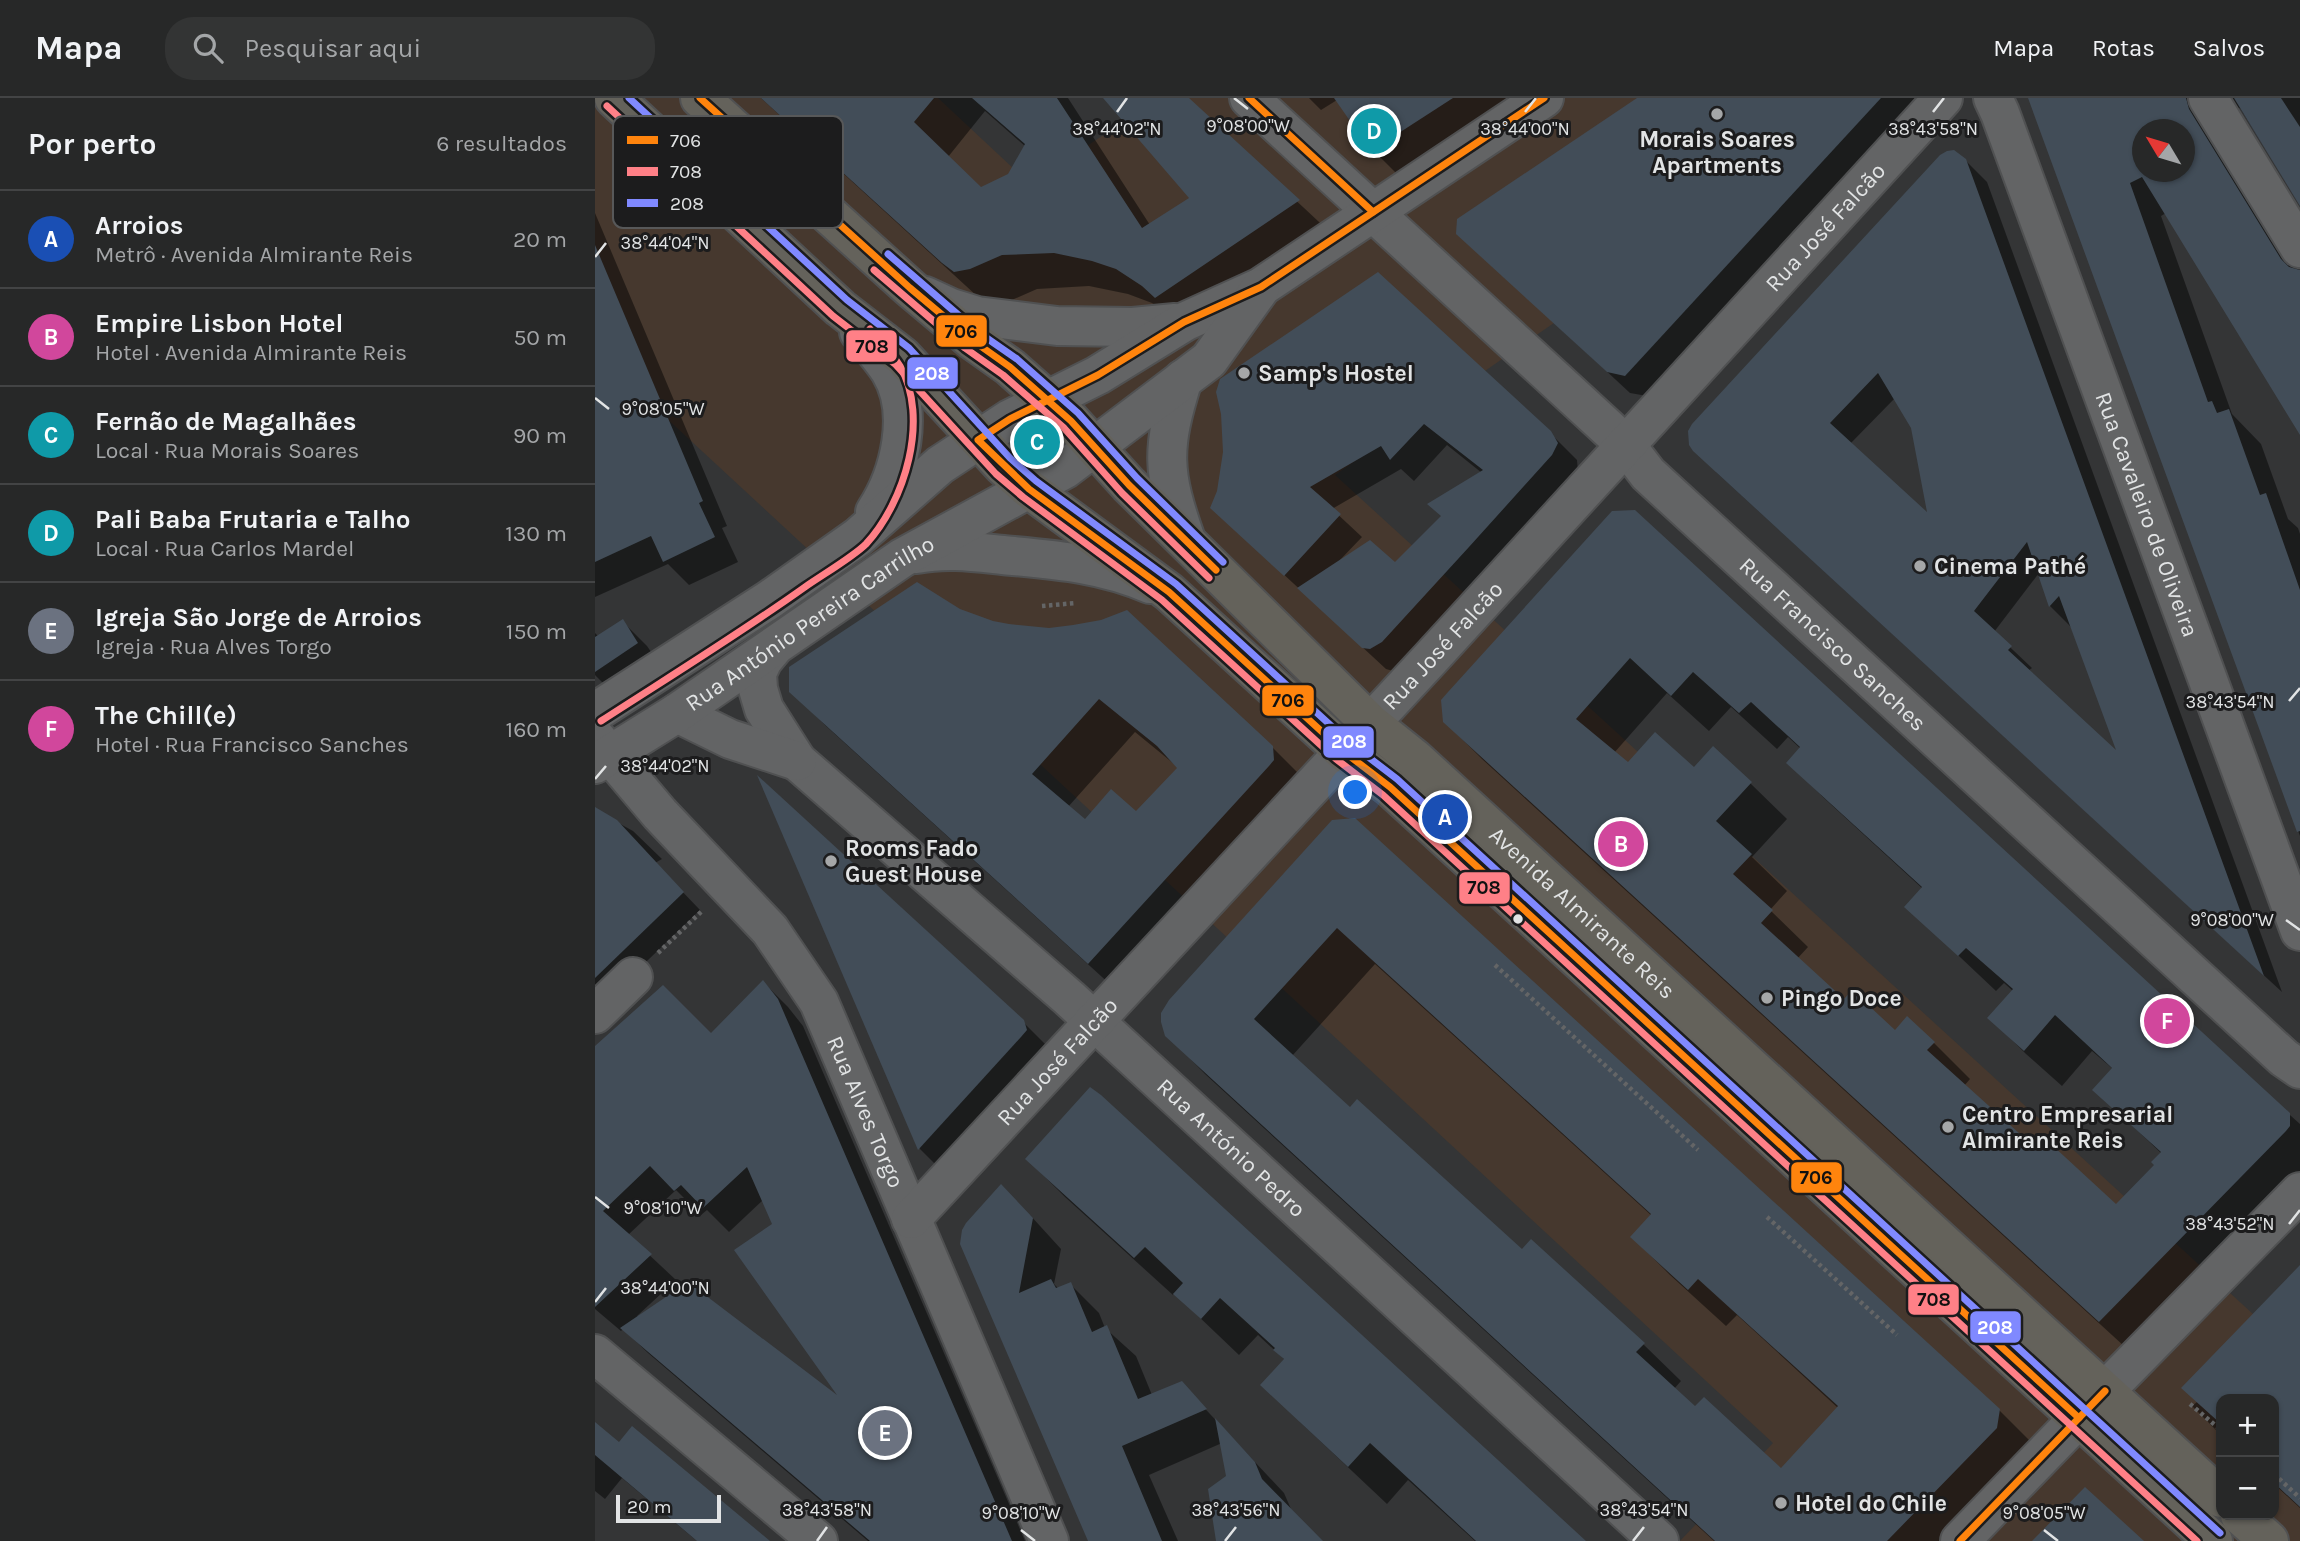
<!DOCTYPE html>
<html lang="pt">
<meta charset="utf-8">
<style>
body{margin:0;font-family:Karla,sans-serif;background:#333434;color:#f1f3f6}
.controls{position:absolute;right:21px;bottom:21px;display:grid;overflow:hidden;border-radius:14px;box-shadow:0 2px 5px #0004}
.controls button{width:63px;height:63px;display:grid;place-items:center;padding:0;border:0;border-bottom:2px solid #434445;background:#272828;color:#f1f3f6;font:35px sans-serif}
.compass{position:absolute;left:1537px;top:21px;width:63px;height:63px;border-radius:50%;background:#272828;box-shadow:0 2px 5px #0004;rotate:308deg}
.scale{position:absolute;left:21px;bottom:18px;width:105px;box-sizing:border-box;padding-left:7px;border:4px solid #e2e4e5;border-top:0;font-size:19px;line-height:24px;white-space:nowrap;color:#e2e4e5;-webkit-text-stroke:5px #1c1c1d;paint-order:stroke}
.you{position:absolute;left:761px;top:695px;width:24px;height:24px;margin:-18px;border:5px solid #fff;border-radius:50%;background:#1a73e8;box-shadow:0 0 0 10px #1a73e833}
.badge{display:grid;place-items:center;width:46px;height:46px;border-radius:50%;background:#a5a7a8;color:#fff;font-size:23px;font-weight:700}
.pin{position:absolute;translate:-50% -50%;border:4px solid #fff;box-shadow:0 2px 7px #0006}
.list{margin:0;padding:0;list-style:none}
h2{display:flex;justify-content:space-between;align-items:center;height:91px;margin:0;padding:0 28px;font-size:30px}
h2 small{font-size:23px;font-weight:400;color:#a4a6a8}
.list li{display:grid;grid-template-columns:46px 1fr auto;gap:21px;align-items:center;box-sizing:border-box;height:98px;padding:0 28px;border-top:2px solid #434445}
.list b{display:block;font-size:26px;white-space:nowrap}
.list p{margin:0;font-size:23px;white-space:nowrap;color:#a4a6a8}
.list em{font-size:23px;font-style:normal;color:#a4a6a8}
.icon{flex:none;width:38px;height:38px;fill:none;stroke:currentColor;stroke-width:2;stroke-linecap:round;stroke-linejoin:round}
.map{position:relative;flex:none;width:1705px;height:1443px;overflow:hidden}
header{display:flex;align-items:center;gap:42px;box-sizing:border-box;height:98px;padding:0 35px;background:#272828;border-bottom:2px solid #434445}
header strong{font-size:33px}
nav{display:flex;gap:38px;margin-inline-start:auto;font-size:24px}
.search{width:490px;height:63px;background:#333434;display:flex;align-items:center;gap:18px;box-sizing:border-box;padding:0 24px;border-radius:28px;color:#a4a6a8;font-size:26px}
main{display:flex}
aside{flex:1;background:#272828}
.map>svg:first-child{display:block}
.commercial{fill:#46382e;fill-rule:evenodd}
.shadow{fill:#0007;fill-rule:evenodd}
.building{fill:#424d58;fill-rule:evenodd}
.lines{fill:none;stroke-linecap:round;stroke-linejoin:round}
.street-casing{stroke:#505152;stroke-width:42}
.secondary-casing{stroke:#505152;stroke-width:42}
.primary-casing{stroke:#505152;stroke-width:42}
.path{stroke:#646566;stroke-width:4.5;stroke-dasharray:3.5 3.5;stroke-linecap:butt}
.street{stroke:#636465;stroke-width:38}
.secondary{stroke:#636465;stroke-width:38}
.primary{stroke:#64625b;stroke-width:38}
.bus-1-casing{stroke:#1c1c1d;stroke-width:12}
.bus-2-casing{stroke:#1c1c1d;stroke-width:12}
.bus-3-casing{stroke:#1c1c1d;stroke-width:12}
.bus-1{stroke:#ff840d;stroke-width:7}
.bus-2{stroke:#ff8087;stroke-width:7}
.bus-3{stroke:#8089ff;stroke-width:7}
.ticks{fill:none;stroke:#e2e4e5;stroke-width:2.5}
.poi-dot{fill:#a5a7a8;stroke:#1c1c1d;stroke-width:2.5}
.bus-dot{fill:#e2e4e5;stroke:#1c1c1d;stroke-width:2.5}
.labels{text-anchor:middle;stroke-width:6;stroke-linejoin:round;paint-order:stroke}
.poi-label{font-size:23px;font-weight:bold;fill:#e2e4e5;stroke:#1c1c1d;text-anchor:start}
.street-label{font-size:23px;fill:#e2e4e5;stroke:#1c1c1d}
.key{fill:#1c1c1d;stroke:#575859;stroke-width:2}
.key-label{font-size:19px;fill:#e2e4e5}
.ticks-label{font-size:18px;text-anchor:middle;fill:#e2e4e5;stroke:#1c1c1d;stroke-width:6;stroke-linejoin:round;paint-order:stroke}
.line-badge{stroke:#1c1c1d;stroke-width:2.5}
.badge-label{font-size:19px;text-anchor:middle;font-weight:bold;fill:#fff}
.pale-badge-label{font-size:19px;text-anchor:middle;font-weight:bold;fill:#111}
</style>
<header>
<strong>Mapa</strong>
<div class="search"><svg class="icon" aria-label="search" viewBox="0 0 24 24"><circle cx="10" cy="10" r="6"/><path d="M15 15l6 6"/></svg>Pesquisar aqui</div>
<nav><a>Mapa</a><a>Rotas</a><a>Salvos</a></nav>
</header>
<main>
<aside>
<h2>Por perto<small>6 resultados</small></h2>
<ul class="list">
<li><span class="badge" style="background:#1a4fb4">A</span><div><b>Arroios</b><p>Metrô · Avenida Almirante Reis</p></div><em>20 m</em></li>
<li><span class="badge" style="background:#d1479c">B</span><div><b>Empire Lisbon Hotel</b><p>Hotel · Avenida Almirante Reis</p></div><em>50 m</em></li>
<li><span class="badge" style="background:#0f9aa8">C</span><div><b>Fernão de Magalhães</b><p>Local · Rua Morais Soares</p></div><em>90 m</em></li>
<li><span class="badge" style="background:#0f9aa8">D</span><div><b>Pali Baba Frutaria e Talho</b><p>Local · Rua Carlos Mardel</p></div><em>130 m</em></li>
<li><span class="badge" style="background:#6b7280">E</span><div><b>Igreja São Jorge de Arroios</b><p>Igreja · Rua Alves Torgo</p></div><em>150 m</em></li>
<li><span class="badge" style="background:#d1479c">F</span><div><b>The Chill(e)</b><p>Hotel · Rua Francisco Sanches</p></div><em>160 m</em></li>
</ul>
</aside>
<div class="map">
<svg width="1705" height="1443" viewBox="0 0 1705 1443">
<rect width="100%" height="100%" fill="#343536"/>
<!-- commercial -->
<path class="commercial" d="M0 0H343L435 86 564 0H1283L740 377 1705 1259V1443H1085L1178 1345 0 254ZM1626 1301H1679V1417H1626Z"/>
<!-- shadow -->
<g class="shadow">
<path d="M166 0H473L555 127 597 100 511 0H591L738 137 583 221 557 205 533 196 494 188 442 191 410 205 383 199ZM390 13 431 49 414 78 386 91 353 59Z"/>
<polygon points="714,0 923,0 805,79 778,52 742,2 726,12"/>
<polygon points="1045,0 1325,0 1052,298 1035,295 885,156"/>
<path d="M1435 0H1705V105L1645 10 1634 14 1626 46 1705 174 1571 115 1566 118 1637 316 1666 346 1693 421 1703 430 1705 436V738ZM1548 32H1590V74H1548Z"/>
<path d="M1370 62 1392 84 1687 894 1121 374ZM1300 300 1318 330 1335 419 1255 346ZM1444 475 1455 508 1476 529 1525 658 1433 573 1437 570 1399 534Z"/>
<polygon points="0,115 132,428 127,430 143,464 94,487 73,466 0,499"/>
<path d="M623 294 960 340 982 362 983 374 809 566 798 573 791 571 617 410 623 393 630 354 628 315ZM852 347 887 375 848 419 800 466 745 462 767 439 737 411 806 371 819 383Z"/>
<path d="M1017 415 1705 1026V1091L1541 1259 887 661 850 624ZM1072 595 1114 633 1136 609 1182 651 1193 639 1206 651 1193 665 1230 701 1328 791 1312 809 1401 893 1409 885 1418 893 1395 920 1431 956 1467 988 1497 953 1518 971 1500 992 1567 1056 1562 1067 1521 1108 1435 1048 1369 988 1375 981 1339 945 1300 934 1249 903 1202 861 1213 849 1175 812 1192 793 1157 759 1192 721 1155 685 1099 672 1033 666 1019 655Z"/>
<path d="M364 512 398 525 677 649 712 684 529 899 231 628 196 593ZM540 634 584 670 541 715 490 723 473 709Z"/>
<polygon points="27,523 52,548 67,570 13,590 0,577 0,535 4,539"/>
<polygon points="0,715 9,717 38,733 67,761 60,765 105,812 0,913"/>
<path d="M738 724 1404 1312 1442 1350 1366 1443H1119L610 976 572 937ZM780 866 1057 1118 1037 1139 1075 1177 1131 1228 1142 1217 1243 1310 1187 1372 1100 1310 1079 1291 1086 1283 1048 1246 927 1154 755 1012 697 958Z"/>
<path d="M168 884 193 909 208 928 430 1443H273L53 1255 28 1231 26 1233 0 1211V955L116 937ZM81 1092 106 1117 112 1112 134 1134 168 1102 248 1304 42 1218 81 1182 33 1137Z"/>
<polygon points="428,924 466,962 362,1088 325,1051 284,959"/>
<polygon points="432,1061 988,1443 880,1443 813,1382 792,1406 705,1324 690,1262 663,1237 644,1257 579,1195 578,1197 470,1099"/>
<polygon points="435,1117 466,1151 459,1186 464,1191 475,1186 504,1215 510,1230 541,1258 557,1297 586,1285 689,1395 696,1411 726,1443 623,1443 633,1378 627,1345 554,1377 583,1443 495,1443 373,1126"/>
<polygon points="1705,1170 1705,1410 1679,1386 1679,1301 1626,1301 1626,1337 1597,1308 1602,1304"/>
<polygon points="0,1327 102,1443 27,1380 10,1401 0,1393"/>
</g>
<!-- building -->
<g class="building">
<polygon points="166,0 339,0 319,24 386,89 413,76 430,46 377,0 462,0 547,130 594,100 508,0 594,0 705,102 560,200 547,188 521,171 497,163 459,155 407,157 375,171 359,174 347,165"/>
<polygon points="739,0 858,0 776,53"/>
<polygon points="1042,0 1286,0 1030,278 1012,274 861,136 862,121"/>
<path d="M1433 0H1591L1594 11 1686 161 1694 169 1705 172V337L1547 79 1535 85 1613 304 1617 303 1622 315 1634 311 1665 397 1671 395 1705 492V733L1702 734ZM1548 32H1590V74H1548Z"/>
<polygon points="1639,0 1686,0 1705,29 1705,108"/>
<path d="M1359 52 1371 61 1669 878 1098 353 1094 347 1093 333 1097 326 1345 57 1352 53ZM1283 275 1316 330 1332 414 1235 325ZM1432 444 1454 509 1464 498 1521 652 1413 552 1417 548 1379 513Z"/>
<polygon points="0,147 108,403 104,405 120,439 68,464 56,438 0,464"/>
<polygon points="783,174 956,333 963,345 957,357 874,449 787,544 775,551 767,550 702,490 775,442 800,464 846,418 832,406 888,372 829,326 795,362 786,348 715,389 746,416 689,478 615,410 622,393 628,354 626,316 621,294 625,281"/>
<path d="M1040 412 1695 1015V1028L1691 1033 1504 1224 848 624 846 602 853 594 1017 413ZM1035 560 1076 598 1098 574 1144 615 1156 604 1205 649 1191 665 1327 789 1309 809 1363 858 1371 850 1418 891 1392 920 1429 953 1460 917 1517 970 1497 992 1566 1054 1556 1064 1559 1067 1521 1106 1444 1035 1435 1045 1332 952 1340 944 1312 918 1300 932 1257 892 1249 901 1166 825 1178 812 1138 776 1157 756 1121 723 1157 684 1118 648 1099 669 1060 634 1033 664 981 621Z"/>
<path d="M322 484 365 511 398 523 414 526 454 530 478 527 506 522 532 512 678 648 679 662 674 668 493 866 194 594V569ZM504 601 562 648 582 670 541 713 516 691 490 721 437 676Z"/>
<polygon points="28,521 43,545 0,574 0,539"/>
<polygon points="162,677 429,922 432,932 426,939 323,1052"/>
<polygon points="0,709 22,722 89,794 0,880"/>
<path d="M760 720 1405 1311 1402 1330 1292 1443H1120L570 938 566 924V915L574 902 737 722ZM742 830 1056 1116 1035 1139 1093 1192 1103 1181 1243 1308 1186 1370 1109 1299 1100 1308 1041 1254 1050 1245 936 1141 927 1151 762 1001 755 1009 659 921Z"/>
<polygon points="168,882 183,901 417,1443 275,1443 25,1230 93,1184 242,1297 139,1152 177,1126 152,1069 108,1110 86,1087 79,1093 55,1068 8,1113 57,1156 0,1209 0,948 68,887 116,935"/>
<polygon points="495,989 506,997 991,1443 881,1443 775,1345 753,1369 665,1287 689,1261 678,1252 680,1250 625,1200 606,1221 578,1196 588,1185 550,1149 539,1160 430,1061"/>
<polygon points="406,1086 438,1120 424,1195 456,1181 461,1190 476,1184 497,1234 512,1227 543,1301 587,1283 612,1311 527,1348 567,1443 493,1443 365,1146 367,1132 371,1125"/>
<polygon points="1705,1167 1705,1409 1679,1385 1679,1301 1626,1301 1626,1326 1586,1290"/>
<polygon points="620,1320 660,1364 667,1381 728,1443 621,1443 613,1391 631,1378"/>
<polygon points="0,1324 24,1344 37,1328 175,1443 102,1443 0,1357"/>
<polygon points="1490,1389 1549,1443 1437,1443"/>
</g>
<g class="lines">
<!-- street casing -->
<g class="street-casing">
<g id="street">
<path id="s1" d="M654 0 1030 346 1053 376 1689 960 1705 971"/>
<path id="s2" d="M1398 0 1405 15 1705 833"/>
<polyline points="1613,0 1705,150"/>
<path id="s3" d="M178 550 168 562 162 575 163 591 169 611 202 663 474 900 1064 1443"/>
<polyline points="82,615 135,641 202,663"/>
<path id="s4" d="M0 639 65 716 175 832 224 904 454 1443"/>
<polyline points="0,916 38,879"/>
<path id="s5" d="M316 1121 836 560 1348 0"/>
<polyline points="0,1256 223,1443"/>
<polyline points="1510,1293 1705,1094"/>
</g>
</g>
<!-- secondary casing -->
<g class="secondary-casing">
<g id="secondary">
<polyline points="330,198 356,210 382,218 462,228 538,229 580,225"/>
<path d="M264 234C274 246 286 259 295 273 320 314 305 376 280 414"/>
<path d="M588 281C566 351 567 374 591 442"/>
<path d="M322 456C351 450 379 454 408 457 461 462 506 465 555 486"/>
<polyline points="0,614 174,502 263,439 345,367 415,321 503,277 589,224 666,189 949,0"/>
<path id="s6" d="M0 666 82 615 307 460 470 371 614 262 665 191"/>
<polyline points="1365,1443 1507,1296"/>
</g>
</g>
<!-- primary casing -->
<g class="primary-casing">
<g id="primary">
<polyline points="19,0 245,210 307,258 408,368 434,391 574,494 748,653 795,689 1618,1443"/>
<path id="s7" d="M105 0 315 190 377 242 415 269 476 323 534 387 775 625 820 661 1626 1400"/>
<polyline points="1645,1417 1674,1443"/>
</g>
</g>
<!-- path -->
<g class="path">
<polyline points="447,508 481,505"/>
<polyline points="63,855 107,813"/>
<polyline points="900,867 1103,1052"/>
<polyline points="1172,1119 1302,1237"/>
<polyline points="1595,1306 1626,1332"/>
<polyline points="1679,1376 1705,1400"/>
</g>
<!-- street -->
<use href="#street" class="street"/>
<!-- secondary -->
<use href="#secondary" class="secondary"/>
<!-- primary -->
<use href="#primary" class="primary"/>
<!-- bus-1 casing -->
<g class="bus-1-casing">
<g id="bus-1">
<polyline points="105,0 315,190 377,242 415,269 476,323 534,387 621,472"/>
<polyline points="654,0 778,114"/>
<polyline points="949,0 666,189 589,224 503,277 415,321 383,342 434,391 574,494 748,653 795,689 1484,1320"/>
<polyline points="1365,1443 1510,1293"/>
</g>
</g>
<!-- bus-2 casing -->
<g class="bus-2-casing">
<g id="bus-2">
<polyline points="12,8 238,218 300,266 401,376 428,399 567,502 741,661 788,697 1602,1443"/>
<polyline points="279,172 370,250 408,277 469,330 527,395 614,480"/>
<path d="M6 623C74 579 144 536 210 489 227 477 258 459 271 446 310 404 335 320 305 268 297 255 285 243 275 231"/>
</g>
</g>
<!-- bus-3 casing -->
<g class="bus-3-casing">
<g id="bus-3">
<polyline points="34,0 252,202 314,250 415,360 441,383 581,486 755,645 802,681 1625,1435"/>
<polyline points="293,156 383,234 422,261 483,315 542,380 628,464"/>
</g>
</g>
<!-- bus-1 -->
<use href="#bus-1" class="bus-1"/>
<!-- bus-2 -->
<use href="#bus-2" class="bus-2"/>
<!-- bus-3 -->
<use href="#bus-3" class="bus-3"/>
</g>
<!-- ticks -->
<path class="ticks" d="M639 0 653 11M522 14 532 0M930 14 941 0M1338 14 1349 0M0 159 11 145M0 300 14 311M1694 603 1705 590M0 681 11 668M1691 822 1705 832M0 1099 14 1110M1694 1126 1705 1112M0 1204 11 1190M426 1432 440 1443M1449 1432 1463 1443M222 1443 232 1429M630 1443 641 1429M1038 1443 1049 1429"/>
<!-- markers -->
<g class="poi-dot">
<circle cx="1122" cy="16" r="7"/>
<circle cx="649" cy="275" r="7"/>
<circle cx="1325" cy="468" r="7"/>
<circle cx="236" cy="763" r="7"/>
<circle cx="1172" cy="900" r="7"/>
<circle cx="1353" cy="1029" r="7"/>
<circle cx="1186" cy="1405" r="7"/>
</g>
<circle class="bus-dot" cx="923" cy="821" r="6"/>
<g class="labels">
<!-- poi labels -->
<g class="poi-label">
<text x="1122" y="49" text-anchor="middle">Morais Soares<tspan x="1122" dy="26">Apartments</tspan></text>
<text x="663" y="283">Samp's Hostel</text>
<text x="1339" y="476">Cinema Pathé</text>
<text x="250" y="758">Rooms Fado<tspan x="250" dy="26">Guest House</tspan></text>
<text x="1186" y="908">Pingo Doce</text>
<text x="1367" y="1024">Centro Empresarial<tspan x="1367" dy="26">Almirante Reis</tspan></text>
<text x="1200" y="1413">Hotel do Chile</text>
</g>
<!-- street labels -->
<g class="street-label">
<text dy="8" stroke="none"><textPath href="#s5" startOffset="1349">Rua José Falcão</textPath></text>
<text dy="8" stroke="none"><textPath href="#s2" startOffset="444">Rua Cavaleiro de Oliveira</textPath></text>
<text dy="8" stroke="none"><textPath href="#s6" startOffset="257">Rua António Pereira Carrilho</textPath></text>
<text dy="8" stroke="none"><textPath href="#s5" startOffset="782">Rua José Falcão</textPath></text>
<text dy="8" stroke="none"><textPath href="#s1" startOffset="800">Rua Francisco Sanches</textPath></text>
<text dy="8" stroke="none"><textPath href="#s7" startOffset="1202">Avenida Almirante Reis</textPath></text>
<text dy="8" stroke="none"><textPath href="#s5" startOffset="215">Rua José Falcão</textPath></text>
<text dy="8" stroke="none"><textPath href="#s4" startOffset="467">Rua Alves Torgo</textPath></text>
<text dy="8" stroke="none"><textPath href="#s3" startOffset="710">Rua António Pedro</textPath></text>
</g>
</g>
<!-- legend -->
<rect x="18" y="18" width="230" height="112" rx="10" class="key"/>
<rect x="32" y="38" width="31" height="8" fill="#ff840d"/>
<rect x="32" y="69" width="31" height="9" fill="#ff8087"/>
<rect x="32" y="101" width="31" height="8" fill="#8089ff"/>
<g class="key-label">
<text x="75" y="49">706</text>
<text x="75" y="80">708</text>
<text x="75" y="112">208</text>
</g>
<g class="ticks-label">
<text x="653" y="34">9°08'00"W</text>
<text x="522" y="37">38°44'02"N</text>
<text x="930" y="37">38°44'00"N</text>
<text x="1338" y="37">38°43'58"N</text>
<text x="70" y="151">38°44'04"N</text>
<text x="68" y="317">9°08'05"W</text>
<text x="1635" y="610">38°43'54"N</text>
<text x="70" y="674">38°44'02"N</text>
<text x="1637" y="828">9°08'00"W</text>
<text x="68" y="1116">9°08'10"W</text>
<text x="1635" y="1132">38°43'52"N</text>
<text x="70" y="1196">38°44'00"N</text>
<text x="232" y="1418">38°43'58"N</text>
<text x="641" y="1418">38°43'56"N</text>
<text x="1049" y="1418">38°43'54"N</text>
<text x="426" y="1421">9°08'10"W</text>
<text x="1449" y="1421">9°08'05"W</text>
</g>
<g class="line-badge">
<rect x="340" y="216" width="53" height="34" rx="7" fill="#ff840d"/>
<rect x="250" y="231" width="53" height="34" rx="7" fill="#ff8087"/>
<rect x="311" y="258" width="53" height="34" rx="7" fill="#8089ff"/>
<rect x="666" y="586" width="54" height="33" rx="7" fill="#ff840d"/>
<rect x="727" y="627" width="53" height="34" rx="7" fill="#8089ff"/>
<rect x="863" y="773" width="53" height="34" rx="7" fill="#ff8087"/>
<rect x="1195" y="1063" width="53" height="33" rx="7" fill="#ff840d"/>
<rect x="1312" y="1185" width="53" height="33" rx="7" fill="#ff8087"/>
<rect x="1374" y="1212" width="53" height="34" rx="7" fill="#8089ff"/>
</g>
<g class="badge-label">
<text x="337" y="282">208</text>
<text x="754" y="650">208</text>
<text x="1400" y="1236">208</text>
</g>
<g class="pale-badge-label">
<text x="366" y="240">706</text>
<text x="277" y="255">708</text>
<text x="693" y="609">706</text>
<text x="889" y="796">708</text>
<text x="1221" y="1086">706</text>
<text x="1339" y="1208">708</text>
</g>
</svg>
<div class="controls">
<button>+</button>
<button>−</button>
</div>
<svg class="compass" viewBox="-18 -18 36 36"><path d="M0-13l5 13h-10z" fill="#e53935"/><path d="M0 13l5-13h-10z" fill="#a4a6a8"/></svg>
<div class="scale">20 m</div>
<div class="you"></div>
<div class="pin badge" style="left:850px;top:719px;background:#1a4fb4">A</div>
<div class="pin badge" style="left:1026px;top:746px;background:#d1479c">B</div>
<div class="pin badge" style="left:442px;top:344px;background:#0f9aa8">C</div>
<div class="pin badge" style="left:779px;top:33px;background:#0f9aa8">D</div>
<div class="pin badge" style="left:290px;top:1335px;background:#6b7280">E</div>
<div class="pin badge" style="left:1572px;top:923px;background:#d1479c">F</div>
</div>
</main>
